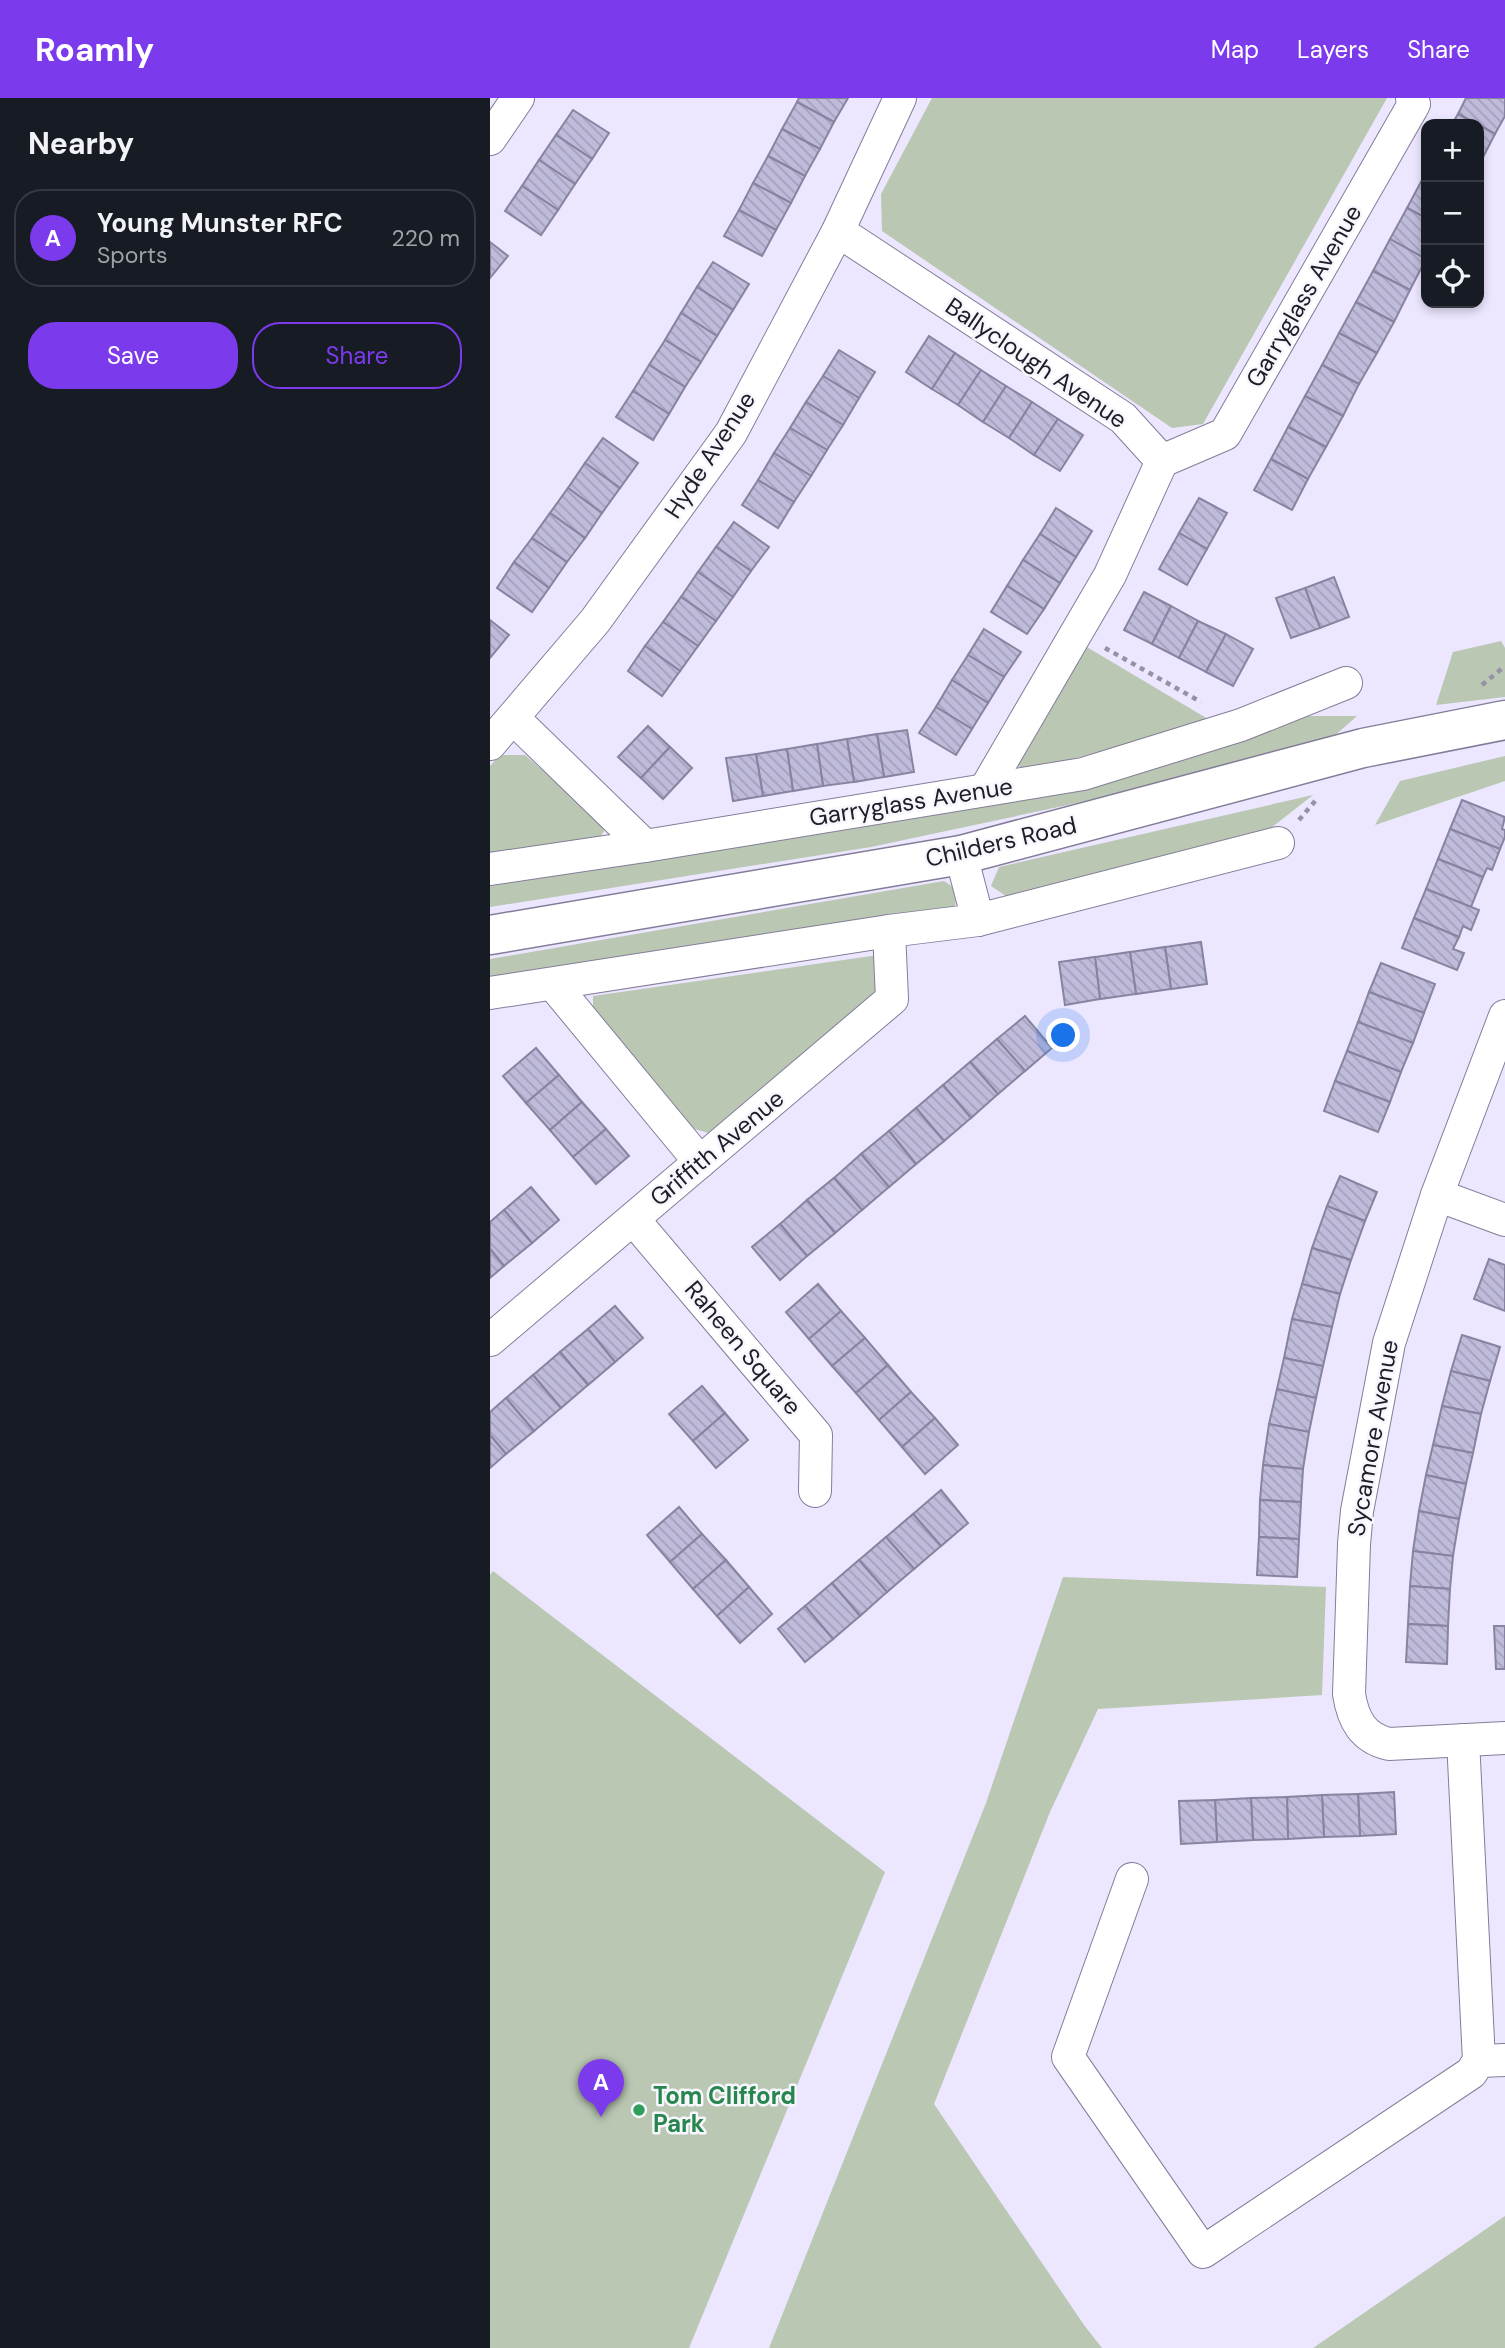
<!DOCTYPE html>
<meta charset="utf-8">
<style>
body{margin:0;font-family:"DM Sans",sans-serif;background:#20242c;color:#f1f3f6}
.controls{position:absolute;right:21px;top:21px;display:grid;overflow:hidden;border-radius:14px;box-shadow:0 4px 10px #0003}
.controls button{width:63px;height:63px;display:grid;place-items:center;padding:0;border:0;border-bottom:2px solid #363941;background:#171b24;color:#f1f3f6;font:35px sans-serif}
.you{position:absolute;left:574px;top:938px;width:24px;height:24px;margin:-18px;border:5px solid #fff;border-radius:50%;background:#1a73e8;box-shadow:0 0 0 10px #1a73e833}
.badge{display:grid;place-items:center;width:46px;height:46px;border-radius:50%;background:#7c3aed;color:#fff;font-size:23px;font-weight:700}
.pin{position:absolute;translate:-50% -58px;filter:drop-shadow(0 2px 4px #0008)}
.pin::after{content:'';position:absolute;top:37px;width:24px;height:21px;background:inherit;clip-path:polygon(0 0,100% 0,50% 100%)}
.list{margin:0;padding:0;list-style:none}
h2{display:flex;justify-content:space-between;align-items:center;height:91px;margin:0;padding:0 28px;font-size:30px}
h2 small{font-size:23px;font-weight:400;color:#9ea1a6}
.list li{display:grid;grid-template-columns:46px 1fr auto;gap:21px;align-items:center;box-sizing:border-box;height:98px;margin:0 14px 14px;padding:0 14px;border:2px solid #363941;border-radius:28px}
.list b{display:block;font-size:26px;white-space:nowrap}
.list p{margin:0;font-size:23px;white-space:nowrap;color:#9ea1a6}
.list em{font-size:23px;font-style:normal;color:#9ea1a6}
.actions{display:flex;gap:14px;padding:21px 28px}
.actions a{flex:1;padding:16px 0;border:2px solid #7c3aed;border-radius:28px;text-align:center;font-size:24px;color:#7c3aed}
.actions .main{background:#7c3aed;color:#fff}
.icon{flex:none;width:38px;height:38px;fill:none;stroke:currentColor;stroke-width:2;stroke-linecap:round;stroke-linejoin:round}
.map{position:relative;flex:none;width:1015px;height:2250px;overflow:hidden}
header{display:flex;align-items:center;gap:42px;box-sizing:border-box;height:98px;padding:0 35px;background:#7c3aed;color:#fff}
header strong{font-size:33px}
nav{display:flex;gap:38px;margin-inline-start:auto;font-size:24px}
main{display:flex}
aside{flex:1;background:#171b24}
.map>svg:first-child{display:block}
.grass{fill:#b9c7b3}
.building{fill:url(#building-back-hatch);stroke:#8783a0;stroke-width:2}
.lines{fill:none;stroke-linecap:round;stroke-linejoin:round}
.street-casing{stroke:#847d99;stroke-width:34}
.secondary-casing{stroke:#847d99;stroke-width:41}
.path{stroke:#9691a4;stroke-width:4.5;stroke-dasharray:5 5;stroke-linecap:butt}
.street{stroke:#fff;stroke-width:32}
.secondary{stroke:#fff;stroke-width:38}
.leisure-dot{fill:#2e9e5b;stroke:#f8f6fd;stroke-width:2.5}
.labels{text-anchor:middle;stroke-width:5;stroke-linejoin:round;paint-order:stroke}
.street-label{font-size:24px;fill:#1f1c27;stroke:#f8f6fd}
.leisure-label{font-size:24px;font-weight:bold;fill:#27864d;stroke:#f8f6fd;text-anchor:start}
</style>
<header>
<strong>Roamly</strong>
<nav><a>Map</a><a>Layers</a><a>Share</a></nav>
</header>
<main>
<aside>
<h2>Nearby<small></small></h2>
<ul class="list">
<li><span class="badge">A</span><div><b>Young Munster RFC</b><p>Sports</p></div><em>220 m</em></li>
</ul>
<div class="actions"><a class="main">Save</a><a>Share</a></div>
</aside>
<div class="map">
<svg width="1015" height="2250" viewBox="0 0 1015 2250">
<defs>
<pattern id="building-back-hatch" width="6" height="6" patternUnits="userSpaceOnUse" patternTransform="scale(1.75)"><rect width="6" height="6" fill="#bfbbda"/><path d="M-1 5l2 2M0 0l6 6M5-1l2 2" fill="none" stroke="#a4a0bb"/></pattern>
</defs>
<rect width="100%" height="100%" fill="#ece6ff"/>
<!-- grass -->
<g class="grass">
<polygon points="442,0 897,0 713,326 682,330 392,133 391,96"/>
<polygon points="1011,543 1015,550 1015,599 946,607 963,554"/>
<polygon points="590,545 723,624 536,673 524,665"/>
<polygon points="810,618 867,618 834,647 578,707 381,749 0,809 0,788 565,696"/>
<polygon points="10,657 35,657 117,728 106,746 0,761 0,668"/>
<polygon points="1015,658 1015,683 885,727 910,683"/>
<polygon points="823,697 777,733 522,802 501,788 509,769"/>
<polygon points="454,783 466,791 465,811 0,884 0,861"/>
<polygon points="388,857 386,902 226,1037 193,1028 103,911 103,898"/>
<polygon points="3,1473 395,1774 199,2250 0,2250 0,1477"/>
<polygon points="573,1479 836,1489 832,1597 608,1611 560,1714 444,2006 594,2227 612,2250 279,2250 496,1705"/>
<polygon points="1015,2118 1015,2250 823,2250"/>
</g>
<!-- building -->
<g class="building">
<polygon points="309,0 358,0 344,24 307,4"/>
<polygon points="976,0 1015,0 1015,18 1005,36 968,16"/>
<polygon points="307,4 344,24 330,51 292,31"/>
<polygon points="83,12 119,35 102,61 66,37"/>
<polygon points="968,16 987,26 962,26"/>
<polygon points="989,27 1005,36 989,67"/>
<polygon points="292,31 330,51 315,78 278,58"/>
<polygon points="66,37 102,61 85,86 49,62"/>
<polygon points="278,58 315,78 301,105 263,85"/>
<polygon points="49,62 85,86 68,112 32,88"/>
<polygon points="934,78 936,79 936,120 917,110"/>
<polygon points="263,85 301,105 286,132 249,112"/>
<polygon points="32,88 68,112 51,137 15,113"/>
<polygon points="917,110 936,120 936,161 900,141"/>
<polygon points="249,112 286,132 272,158 234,138"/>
<polygon points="900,141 936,161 920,192 883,173"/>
<polygon points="0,144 18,158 0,180"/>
<polygon points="223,164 259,186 243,212 207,189"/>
<polygon points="883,173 920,192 904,224 866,204"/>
<polygon points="207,189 243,212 227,238 191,215"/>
<polygon points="866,204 904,224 887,255 849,235"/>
<polygon points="191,215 227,238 211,264 175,242"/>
<polygon points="849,235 887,255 869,286 832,267"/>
<polygon points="439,238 465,255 442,291 416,274"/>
<polygon points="175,242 211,264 195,289 159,267"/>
<polygon points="349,252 385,274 369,300 333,278"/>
<polygon points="465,255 491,272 468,307 442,291"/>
<polygon points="159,267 195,289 179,316 143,293"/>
<polygon points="832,267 869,286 853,318 815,298"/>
<polygon points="491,272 516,288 493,324 468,307"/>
<polygon points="333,278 369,300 353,327 316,304"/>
<polygon points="516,288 542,304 519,340 493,324"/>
<polygon points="143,293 179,316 163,342 126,319"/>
<polygon points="815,298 853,318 836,349 798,329"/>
<polygon points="316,304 353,327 337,352 300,330"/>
<polygon points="542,304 568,321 544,357 519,340"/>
<polygon points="568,321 593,337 570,373 544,357"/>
<polygon points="798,329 836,349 818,381 781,361"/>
<polygon points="300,330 337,352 321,378 284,355"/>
<polygon points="113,340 148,365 130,390 95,365"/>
<polygon points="284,355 321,378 304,404 268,382"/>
<polygon points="781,361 818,381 802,412 764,392"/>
<polygon points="95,365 130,390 112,415 78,390"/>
<polygon points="268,382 304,404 288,430 252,407"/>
<polygon points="78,390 112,415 95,440 60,415"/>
<polygon points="709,400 737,415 717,451 689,435"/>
<polygon points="566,410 602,433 586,459 550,436"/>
<polygon points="60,415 95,440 77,464 42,440"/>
<polygon points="244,424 279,449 261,473 226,449"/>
<polygon points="689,435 717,451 697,487 669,471"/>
<polygon points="550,436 586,459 570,485 533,462"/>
<polygon points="42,440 77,464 59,490 24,464"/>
<polygon points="226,449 261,473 243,499 208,474"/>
<polygon points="533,462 570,485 554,511 517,488"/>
<polygon points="24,464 59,490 42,514 7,490"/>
<polygon points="208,474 243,499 226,523 191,499"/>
<polygon points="844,479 859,519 830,530 815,490"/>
<polygon points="517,488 554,511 537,536 501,514"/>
<polygon points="815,490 830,530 801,540 786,500"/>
<polygon points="654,494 681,508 662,546 634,532"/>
<polygon points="191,499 226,523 208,548 173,524"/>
<polygon points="681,508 708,523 689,560 662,546"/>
<polygon points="0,522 19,537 0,560"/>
<polygon points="708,523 736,536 716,574 689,560"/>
<polygon points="173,524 208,548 190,573 155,548"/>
<polygon points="494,531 531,554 514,579 478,557"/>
<polygon points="736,536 763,551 743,588 716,574"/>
<polygon points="155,548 190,573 172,598 138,573"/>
<polygon points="478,557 514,579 498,605 462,582"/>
<polygon points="462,582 498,605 482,631 446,609"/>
<polygon points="446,609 482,631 466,657 429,635"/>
<polygon points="158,628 180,649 151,680 128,659"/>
<polygon points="417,632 424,674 394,679 387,636"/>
<polygon points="387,636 394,679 364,684 357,641"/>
<polygon points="357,641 364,684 333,688 327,646"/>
<polygon points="327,646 333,688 303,693 297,651"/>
<polygon points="180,649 202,670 173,701 151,680"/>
<polygon points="297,651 303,693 273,698 266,656"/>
<polygon points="266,656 273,698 243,703 236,660"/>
<polygon points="972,702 1015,719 1012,731 1015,732 1015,739 1010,751 960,731"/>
<polygon points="960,731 1010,751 1002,772 997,770 993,779 948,761"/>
<polygon points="948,761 993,779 981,809 936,791"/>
<polygon points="936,791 989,812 981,832 973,828 969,839 924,820"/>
<polygon points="924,820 969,839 963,851 974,855 967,872 912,850"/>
<polygon points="711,844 717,886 681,891 675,849"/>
<polygon points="675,849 681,891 646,896 640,854"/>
<polygon points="640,854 646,896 610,901 605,859"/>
<polygon points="605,859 610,901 575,907 569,864"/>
<polygon points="891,865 945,886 934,915 879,894"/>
<polygon points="879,894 934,915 923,945 868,924"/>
<polygon points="535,918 562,950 535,973 507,941"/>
<polygon points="868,924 923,945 911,974 857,953"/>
<polygon points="507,941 535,973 508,996 480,964"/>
<polygon points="46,950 69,977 36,1005 13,978"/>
<polygon points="857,953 911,974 900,1004 845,983"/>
<polygon points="480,964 508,996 481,1020 453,987"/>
<polygon points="69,977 92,1004 60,1032 36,1005"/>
<polygon points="845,983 900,1004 888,1034 834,1013"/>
<polygon points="453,987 481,1020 454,1043 426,1010"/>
<polygon points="92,1004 116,1031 83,1059 60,1032"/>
<polygon points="426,1010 454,1043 426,1066 399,1033"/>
<polygon points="116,1031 139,1058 106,1086 83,1059"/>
<polygon points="399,1033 426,1066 399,1089 371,1056"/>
<polygon points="371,1056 399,1089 372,1112 344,1080"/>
<polygon points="850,1078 887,1094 875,1123 837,1108"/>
<polygon points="344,1080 372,1112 345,1135 317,1102"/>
<polygon points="41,1089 69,1122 42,1145 14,1112"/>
<polygon points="317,1102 345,1135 317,1158 290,1126"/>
<polygon points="837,1108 875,1123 861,1162 822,1150"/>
<polygon points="14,1112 42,1145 14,1168 0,1151 0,1124"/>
<polygon points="290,1126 317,1158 290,1182 262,1149"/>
<polygon points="822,1150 861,1162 850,1196 812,1186"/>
<polygon points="0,1151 14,1168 0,1180"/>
<polygon points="999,1161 1015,1167 1015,1213 984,1201"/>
<polygon points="328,1186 351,1213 319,1241 296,1214"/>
<polygon points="812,1186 850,1196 842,1229 802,1221"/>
<polygon points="125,1208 153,1240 125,1264 98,1231"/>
<polygon points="351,1213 375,1240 342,1268 319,1241"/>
<polygon points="802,1221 842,1229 833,1268 794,1260"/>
<polygon points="98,1231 125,1264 98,1287 70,1254"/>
<polygon points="972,1237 1010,1249 1000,1283 961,1273"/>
<polygon points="375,1240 398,1267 366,1295 342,1268"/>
<polygon points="70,1254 98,1287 71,1310 43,1277"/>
<polygon points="794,1260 833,1268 826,1300 787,1291"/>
<polygon points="398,1267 421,1294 389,1322 366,1295"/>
<polygon points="961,1273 1000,1283 991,1316 952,1308"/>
<polygon points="43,1277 71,1310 44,1333 16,1300"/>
<polygon points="212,1288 235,1315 203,1343 179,1316"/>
<polygon points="787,1291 826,1300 819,1334 779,1326"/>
<polygon points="421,1294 445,1320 412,1349 389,1322"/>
<polygon points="16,1300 44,1333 16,1356 0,1337 0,1314"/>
<polygon points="952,1308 991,1316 983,1355 943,1347"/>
<polygon points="235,1315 258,1342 226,1370 203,1343"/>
<polygon points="445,1320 468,1347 435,1376 412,1349"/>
<polygon points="779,1326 819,1334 813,1371 773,1367"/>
<polygon points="0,1337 16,1356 0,1370"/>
<polygon points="943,1347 983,1355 976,1386 936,1377"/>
<polygon points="773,1367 813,1371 811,1404 770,1402"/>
<polygon points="936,1377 976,1386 969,1421 929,1413"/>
<polygon points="451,1392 478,1425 451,1448 423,1416"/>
<polygon points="770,1402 811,1404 809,1441 769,1439"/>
<polygon points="189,1409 212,1436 180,1464 157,1437"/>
<polygon points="929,1413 969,1421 963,1458 923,1453"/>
<polygon points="423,1416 451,1448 424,1471 396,1439"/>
<polygon points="212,1436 236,1462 203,1491 180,1464"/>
<polygon points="396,1439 424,1471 397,1494 369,1462"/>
<polygon points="769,1439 809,1441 807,1479 767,1477"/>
<polygon points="923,1453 963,1458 960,1491 920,1488"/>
<polygon points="236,1462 259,1489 227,1518 203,1491"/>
<polygon points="369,1462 397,1494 370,1518 342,1485"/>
<polygon points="342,1485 370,1518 343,1541 315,1508"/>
<polygon points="920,1488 960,1491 958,1528 918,1526"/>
<polygon points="259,1489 282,1516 250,1545 227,1518"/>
<polygon points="315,1508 343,1541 315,1564 288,1531"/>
<polygon points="918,1526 958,1528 957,1566 916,1564"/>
<polygon points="1004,1528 1015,1528 1015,1571 1006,1571"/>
<polygon points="904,1694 906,1736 870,1738 868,1696"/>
<polygon points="868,1696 870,1738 834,1739 832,1697"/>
<polygon points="832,1697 834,1739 798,1741 797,1699"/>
<polygon points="797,1699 798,1741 763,1742 761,1700"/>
<polygon points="761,1700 763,1742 727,1744 725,1702"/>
<polygon points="725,1702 727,1744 691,1746 689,1703"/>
</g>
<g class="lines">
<!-- street casing -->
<g class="street-casing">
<g id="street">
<polyline points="0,41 28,0"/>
<polyline points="348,133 633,320 672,363 620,477 496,690"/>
<polyline points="672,363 735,336 924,6 922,0"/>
<polyline points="23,620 155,748 593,676 751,627 856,585"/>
<polyline points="0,646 105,523 241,335 348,133 410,0"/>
<polyline points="471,757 488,822"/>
<polyline points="0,771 155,748"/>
<polyline points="63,886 210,1064"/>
<polyline points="0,895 399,833 488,822 788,745"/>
<path d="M1015 918 947 1097 899 1245 867 1413 864 1446 859 1596C863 1622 873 1640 899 1646L1015 1640"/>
<polyline points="947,1097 1015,1122"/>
<polyline points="143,1121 326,1337 325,1393"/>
<polyline points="0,1242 402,901 399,833"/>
<polyline points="973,1642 989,1963 1015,1962"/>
<polyline points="642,1781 578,1959 713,2154 981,1975 989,1963"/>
</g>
</g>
<!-- secondary casing -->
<g class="secondary-casing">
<polyline id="secondary" points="0,837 471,757 873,650 1015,622"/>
</g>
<!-- path -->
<g class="path">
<polyline points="615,550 711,604"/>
<polyline points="992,587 1015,568"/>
<polyline points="809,722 826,702"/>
</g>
<!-- street -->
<use href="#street" class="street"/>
<!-- secondary -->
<use href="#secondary" class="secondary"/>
</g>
<!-- markers -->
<circle class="leisure-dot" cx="149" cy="2012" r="7"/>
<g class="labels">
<!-- street labels -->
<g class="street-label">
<text transform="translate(814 198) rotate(-60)" y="8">Garryglass Avenue</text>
<text transform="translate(546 265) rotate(34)" y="8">Ballyclough Avenue</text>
<text transform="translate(220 357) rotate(-57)" y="8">Hyde Avenue</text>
<text transform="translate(421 704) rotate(-9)" y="8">Garryglass Avenue</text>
<text transform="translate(511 744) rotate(-13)" y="8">Childers Road</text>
<text transform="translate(227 1050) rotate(-40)" y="8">Griffith Avenue</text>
<text transform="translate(253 1250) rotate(50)" y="8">Raheen Square</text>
<text transform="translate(883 1340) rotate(-80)" y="8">Sycamore Avenue</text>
</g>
<!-- leisure labels -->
<g class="leisure-label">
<text x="163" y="2006">Tom Clifford<tspan x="163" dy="28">Park</tspan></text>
</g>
</g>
</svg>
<div class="controls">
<button>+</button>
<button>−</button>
<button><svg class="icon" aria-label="locate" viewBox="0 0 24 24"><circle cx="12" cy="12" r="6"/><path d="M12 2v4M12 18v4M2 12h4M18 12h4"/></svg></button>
</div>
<div class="you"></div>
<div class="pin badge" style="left:111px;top:2019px">A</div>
</div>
</main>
